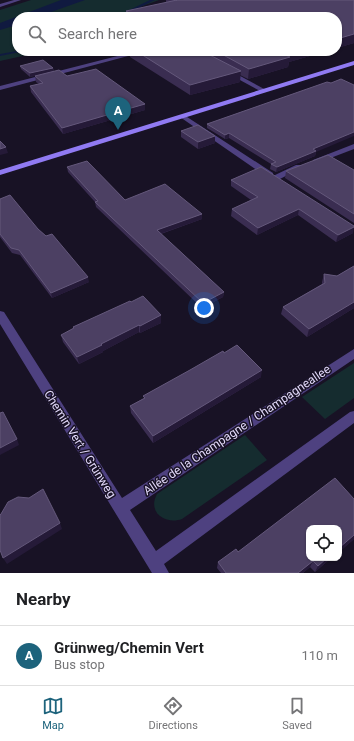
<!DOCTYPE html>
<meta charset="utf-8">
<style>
body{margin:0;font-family:Roboto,sans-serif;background:#f2f2f2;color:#202124}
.controls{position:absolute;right:12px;bottom:12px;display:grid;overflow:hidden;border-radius:8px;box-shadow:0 1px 3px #0004}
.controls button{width:36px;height:36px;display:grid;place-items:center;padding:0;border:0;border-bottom:1px solid #e0e0e0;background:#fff;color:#202124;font:20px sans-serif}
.you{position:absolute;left:204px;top:308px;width:14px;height:14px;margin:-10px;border:3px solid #fff;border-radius:50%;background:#1a73e8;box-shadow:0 0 0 6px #1a73e833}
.badge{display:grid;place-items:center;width:26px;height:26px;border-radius:50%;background:#1d637c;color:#fff;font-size:13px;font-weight:700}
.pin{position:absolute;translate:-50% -33px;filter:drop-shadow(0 1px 2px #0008)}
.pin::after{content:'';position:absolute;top:21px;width:14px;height:12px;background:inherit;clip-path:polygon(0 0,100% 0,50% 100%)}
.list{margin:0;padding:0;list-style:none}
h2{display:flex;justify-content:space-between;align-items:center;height:52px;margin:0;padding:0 16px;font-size:17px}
h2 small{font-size:13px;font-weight:400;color:#757577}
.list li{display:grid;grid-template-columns:26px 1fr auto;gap:12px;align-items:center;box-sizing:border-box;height:60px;padding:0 16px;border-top:1px solid #e0e0e0}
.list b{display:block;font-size:15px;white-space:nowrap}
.list p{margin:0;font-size:13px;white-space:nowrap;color:#757577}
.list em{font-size:13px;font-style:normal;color:#757577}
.icon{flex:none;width:22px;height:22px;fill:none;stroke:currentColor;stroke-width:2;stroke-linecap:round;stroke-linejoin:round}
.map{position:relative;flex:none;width:354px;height:573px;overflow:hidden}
.search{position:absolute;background:#fff;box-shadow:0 1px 3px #0004;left:12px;right:12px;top:12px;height:44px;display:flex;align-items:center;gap:10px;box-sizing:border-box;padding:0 14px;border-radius:16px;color:#757577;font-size:15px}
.sheet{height:112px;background:#fff}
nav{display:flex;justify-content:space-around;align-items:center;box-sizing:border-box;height:56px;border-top:1px solid #e0e0e0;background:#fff;font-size:11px;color:#757577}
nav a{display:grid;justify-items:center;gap:2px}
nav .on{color:#1d637c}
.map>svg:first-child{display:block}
.green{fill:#152c2f}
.water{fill:#101a40}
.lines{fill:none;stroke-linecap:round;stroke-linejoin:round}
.stream{fill:#101a40;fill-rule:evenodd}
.street{fill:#4e4180;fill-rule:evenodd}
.secondary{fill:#907af2;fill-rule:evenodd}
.wall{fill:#3a2d51}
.shaded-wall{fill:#251a38}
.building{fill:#4c4063;stroke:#64587b}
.labels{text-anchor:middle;stroke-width:3;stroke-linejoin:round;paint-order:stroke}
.near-street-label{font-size:12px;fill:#e3dafb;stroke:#181225}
</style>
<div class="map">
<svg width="354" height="573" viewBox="0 0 354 573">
<rect width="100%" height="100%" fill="#181225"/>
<!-- green -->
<g class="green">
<polygon points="31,0 159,0 137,8 121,17 17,17 17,51 45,51 0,61 0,10"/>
<polygon points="354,363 354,398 325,419 302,397"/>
<path d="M245 435 267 460 182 519C165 525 147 512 157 494Z"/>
</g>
<!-- water -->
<polygon class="water" points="61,0 85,0 37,17 17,17 17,25 0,30 0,23"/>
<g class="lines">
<!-- stream -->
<g class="stream">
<polygon points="150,0 155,0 120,17 115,17"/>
<polygon points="17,51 25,51 0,56 0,54"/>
</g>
<!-- street -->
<g class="street">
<polygon points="14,0 21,0 0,7 0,4"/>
<polygon points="137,51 147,51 0,90 0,86"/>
<polygon points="229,70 266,90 267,91 262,92 227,73 226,72"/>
<polygon points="180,115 184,115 273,173 273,176 296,165 302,165 303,167 278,180 272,180 272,177 267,177 180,117"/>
<polygon points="354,144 354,149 320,162 314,162 313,160"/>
<polygon points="0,311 4,312 122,498 354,349 354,359 130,510 156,551 350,412 354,411 354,423 164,564 169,573 152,573 0,324"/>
</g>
<!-- secondary -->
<polygon class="secondary" points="354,61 354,65 0,175 0,170"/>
</g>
<!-- wall -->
<g class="wall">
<polygon points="166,0 354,0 354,43 337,48 337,17 126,17 126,11 166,3"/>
<polygon points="121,51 327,51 289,62 288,67 248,79 240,75 240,82 190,95 130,57 130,51 124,53"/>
<polygon points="20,66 53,68 54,71 30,77 21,69"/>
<polygon points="35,76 67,76 145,104 145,110 63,134 31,92 30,86 39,84 36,82"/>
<polygon points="207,124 316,152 315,156 276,172 270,169 271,164 229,138 225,139 207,128"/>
<polygon points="181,131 215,143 198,149 181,137"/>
<polygon points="67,167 125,200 202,214 202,219 161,234 224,292 223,297 202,308 96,207 95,202 68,172"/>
<polygon points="261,167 353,233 336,242 298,215 257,235 231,216 232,209 251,200 231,186 231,180"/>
<polygon points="354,170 354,223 285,178 286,171"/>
<polygon points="0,199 38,229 89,282 52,298 20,255 12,253 0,237"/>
<polygon points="354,266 354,308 307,337 281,314 283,307 322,284 322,282 324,274 337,276"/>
<polygon points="131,302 161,315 161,323 140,333 139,332 103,351 103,352 79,364 63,342 61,335 74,329 73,327"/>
<polygon points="224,353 261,377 153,443 131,413 130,406 144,398 143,396"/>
<polygon points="354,499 354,539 339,552 339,528 309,558 331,558 315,572 310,567 303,573 221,573 217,568 218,562"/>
</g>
<!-- shaded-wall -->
<g class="shaded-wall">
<polygon points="354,34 354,43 337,48 337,39"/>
<polygon points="124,51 130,51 124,53"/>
<polygon points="295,51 327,51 289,62 288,67 248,79 249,69 283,54"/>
<polygon points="53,68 54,71 30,77 30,73"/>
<polygon points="241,71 240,82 190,95 190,85"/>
<polygon points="145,104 145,110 63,134 62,128"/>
<polygon points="354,132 354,136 316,152 315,156 276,172 277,167 313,149"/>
<polygon points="229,133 229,138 225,139 225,135"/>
<polygon points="215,136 215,143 198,149 198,142"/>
<polygon points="6,147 8,153 0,155 0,149"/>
<polygon points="299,209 298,215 257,235 258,228"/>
<polygon points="202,214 202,219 157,235 157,230"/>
<polygon points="354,227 353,233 336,242 338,235"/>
<polygon points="88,277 89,282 52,298 51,293"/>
<polygon points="224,292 223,297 202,308 203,303"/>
<polygon points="354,302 354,308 307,337 309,329"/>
<polygon points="161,315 161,323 140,333 140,326"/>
<polygon points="139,325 139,332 103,351 103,352 79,364 77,357 101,344"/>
<polygon points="262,370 261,377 153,443 153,436"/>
<polygon points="17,439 19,445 0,455 0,448"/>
<polygon points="60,523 62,529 7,564 3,558"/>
<polygon points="354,535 354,539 339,552 339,548"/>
<polygon points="327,558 331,558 315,572 318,566"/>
<polygon points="313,561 310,567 303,573 298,573"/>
</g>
<!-- building -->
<g class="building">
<polygon points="176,0 354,0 354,34 337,39 337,17 136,17 126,11 177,0"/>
<polygon points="136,51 202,51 241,71 190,85"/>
<polygon points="216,51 295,51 283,54 290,57 249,69"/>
<polygon points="43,60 53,68 30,73 20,66"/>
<polygon points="96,69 145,104 62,128 30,86 43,83 35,76 59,70 67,76"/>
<polygon points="341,79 354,85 354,132 313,149 316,151 277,167 271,164 276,162 229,133 225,135 207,124 327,82 331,83"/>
<polygon points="198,125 215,136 198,142 181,131"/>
<polygon points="0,141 6,147 0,149"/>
<polygon points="328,155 354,170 354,214 286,171"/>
<polygon points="87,161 125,200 165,184 202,214 157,230 224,292 203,303 95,202 98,201 67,167"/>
<polygon points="261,167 354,226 354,227 338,235 299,209 258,228 232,209 258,197 231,180"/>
<polygon points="10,195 38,229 46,236 52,234 88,277 51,293 19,250 11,248 0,234 0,199"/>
<polygon points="354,266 354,302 309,329 283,307 325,283 324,274 337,276"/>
<polygon points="143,296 161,315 140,326 139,325 101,344 102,345 77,357 61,335 74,328 73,327 130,301 131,302"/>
<polygon points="237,345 262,370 153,436 130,406 145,398 143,396 190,370 223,351 224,353"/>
<polygon points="3,412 17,439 0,448 0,413"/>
<polygon points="335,478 354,499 354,535 339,548 339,528 309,528 309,558 327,558 318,566 313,561 298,573 226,573 218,562 236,549 238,552"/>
<polygon points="43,489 60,523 3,558 0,550 0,515 1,514 8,502 18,497 29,498"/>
</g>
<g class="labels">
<!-- near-street labels -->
<g class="near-street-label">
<text transform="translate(237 430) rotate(-34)" y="4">Allée de la Champagne / Champagneallee</text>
<text transform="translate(80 444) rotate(58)" y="4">Chemin Vert / Grünweg</text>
</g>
</g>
</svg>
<div class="controls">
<button><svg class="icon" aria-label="locate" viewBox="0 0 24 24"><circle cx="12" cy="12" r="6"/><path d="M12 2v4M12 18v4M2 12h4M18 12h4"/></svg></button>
</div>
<div class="you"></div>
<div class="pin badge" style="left:118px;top:130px">A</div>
<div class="search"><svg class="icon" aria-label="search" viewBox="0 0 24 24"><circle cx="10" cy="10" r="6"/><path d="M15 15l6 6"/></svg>Search here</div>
</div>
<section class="sheet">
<h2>Nearby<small></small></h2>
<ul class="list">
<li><span class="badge">A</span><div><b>Grünweg/Chemin Vert</b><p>Bus stop</p></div><em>110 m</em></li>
</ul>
</section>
<nav>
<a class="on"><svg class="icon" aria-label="map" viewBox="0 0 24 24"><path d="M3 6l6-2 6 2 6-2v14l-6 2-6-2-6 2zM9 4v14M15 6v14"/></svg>Map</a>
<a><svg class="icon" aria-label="directions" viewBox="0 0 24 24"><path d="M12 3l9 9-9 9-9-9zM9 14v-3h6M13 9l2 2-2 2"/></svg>Directions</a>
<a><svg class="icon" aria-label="saved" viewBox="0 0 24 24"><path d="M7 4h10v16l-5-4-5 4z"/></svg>Saved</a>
</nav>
